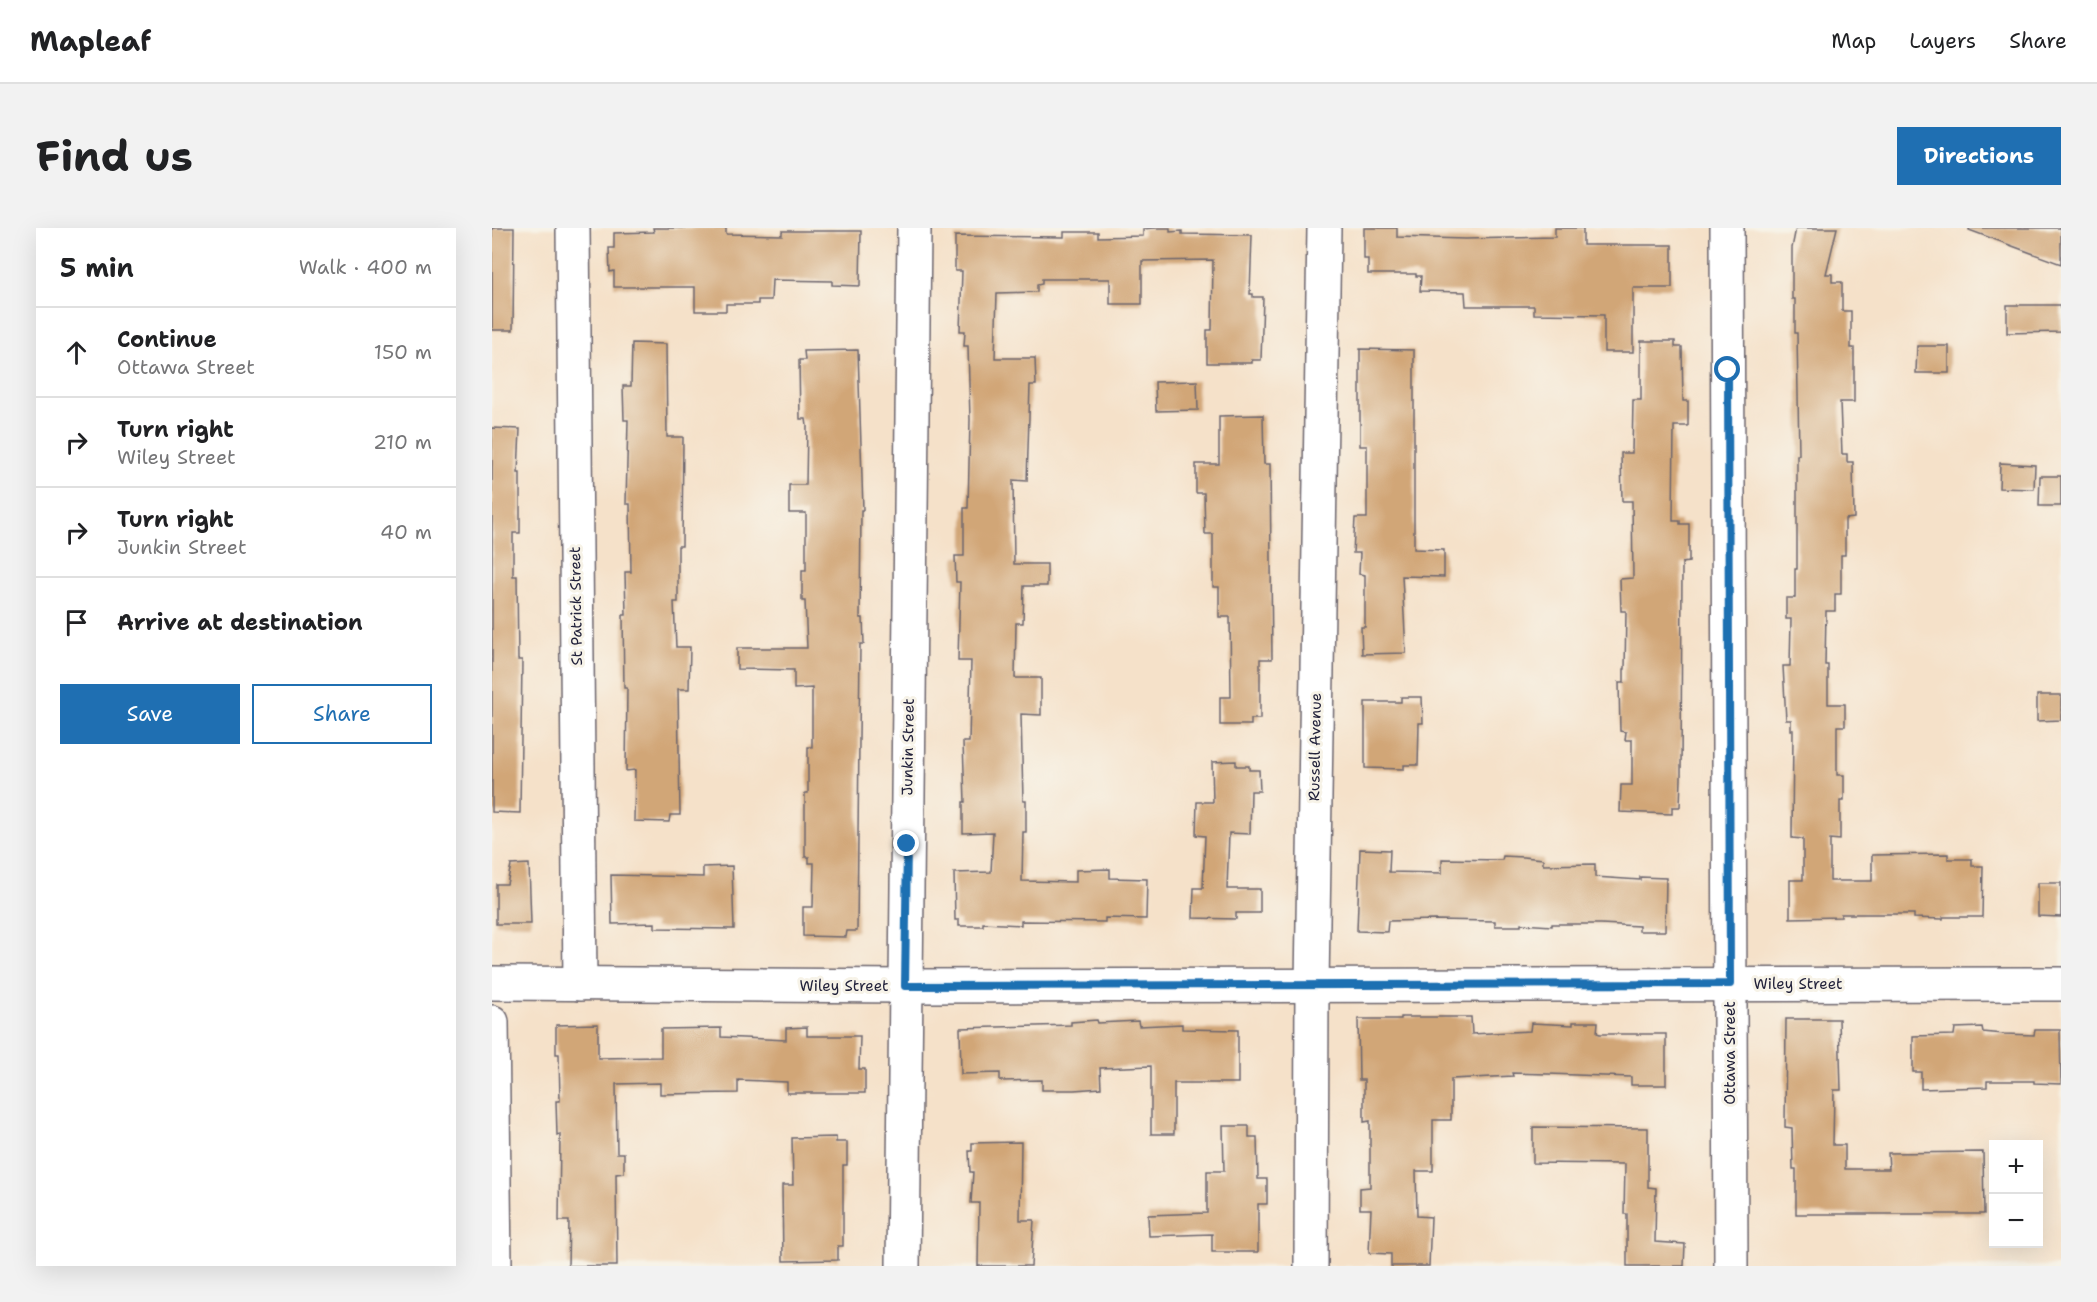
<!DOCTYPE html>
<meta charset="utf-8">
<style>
body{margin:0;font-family:"Shantell Sans",sans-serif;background:#f2f2f2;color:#202124}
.controls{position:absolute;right:18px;bottom:18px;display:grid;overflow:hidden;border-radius:0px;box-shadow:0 6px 24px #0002}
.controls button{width:54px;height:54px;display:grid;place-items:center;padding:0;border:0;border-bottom:2px solid #e0e0e0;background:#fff;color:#202124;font:30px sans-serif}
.stop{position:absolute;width:18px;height:18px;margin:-14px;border:4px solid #1f6fb2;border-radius:50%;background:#fff}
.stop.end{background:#1f6fb2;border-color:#fff;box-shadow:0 2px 6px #0008}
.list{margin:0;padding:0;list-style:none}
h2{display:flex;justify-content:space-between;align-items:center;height:78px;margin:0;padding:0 24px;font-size:26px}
h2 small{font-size:20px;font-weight:400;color:#757577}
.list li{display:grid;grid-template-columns:39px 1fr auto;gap:18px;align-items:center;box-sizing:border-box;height:90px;padding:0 24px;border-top:2px solid #e0e0e0}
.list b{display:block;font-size:22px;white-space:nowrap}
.list p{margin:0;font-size:20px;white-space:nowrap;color:#757577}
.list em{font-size:20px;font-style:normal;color:#757577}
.actions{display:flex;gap:12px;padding:18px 24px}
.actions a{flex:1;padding:14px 0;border:2px solid #1f6fb2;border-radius:0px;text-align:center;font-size:21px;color:#1f6fb2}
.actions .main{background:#1f6fb2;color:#fff}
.icon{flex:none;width:33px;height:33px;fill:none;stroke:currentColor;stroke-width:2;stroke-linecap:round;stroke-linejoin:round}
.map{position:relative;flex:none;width:1569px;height:1038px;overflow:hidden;border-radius:0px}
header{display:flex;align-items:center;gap:36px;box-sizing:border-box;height:84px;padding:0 30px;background:#fff;border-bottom:2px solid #e0e0e0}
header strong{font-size:28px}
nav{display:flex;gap:33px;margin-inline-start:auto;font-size:21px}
.intro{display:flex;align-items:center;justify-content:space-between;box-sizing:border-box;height:144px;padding:0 36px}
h1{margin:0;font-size:42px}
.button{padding:15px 27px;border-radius:0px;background:#1f6fb2;color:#fff;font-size:21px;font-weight:700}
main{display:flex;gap:36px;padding:0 36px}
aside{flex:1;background:#fff;border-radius:0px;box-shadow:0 6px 24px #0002}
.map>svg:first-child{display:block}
.building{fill:#d1a677}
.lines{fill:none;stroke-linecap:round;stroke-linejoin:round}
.minor-casing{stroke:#6c656d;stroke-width:36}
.minor{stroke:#fff;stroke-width:33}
.route{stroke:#1f6fb2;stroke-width:8}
.labels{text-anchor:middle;stroke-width:6;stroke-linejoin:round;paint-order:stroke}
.street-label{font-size:15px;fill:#22223b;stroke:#f7f3e8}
</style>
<header>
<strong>Mapleaf</strong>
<nav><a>Map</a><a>Layers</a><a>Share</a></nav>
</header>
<div class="intro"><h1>Find us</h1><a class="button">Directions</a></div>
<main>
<aside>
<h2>5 min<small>Walk · 400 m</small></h2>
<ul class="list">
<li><svg class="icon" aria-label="ahead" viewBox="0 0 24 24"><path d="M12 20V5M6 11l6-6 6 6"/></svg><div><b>Continue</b><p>Ottawa Street</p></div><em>150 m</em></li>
<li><svg class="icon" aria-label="right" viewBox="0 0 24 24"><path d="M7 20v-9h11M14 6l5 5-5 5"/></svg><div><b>Turn right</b><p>Wiley Street</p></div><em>210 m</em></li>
<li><svg class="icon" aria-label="right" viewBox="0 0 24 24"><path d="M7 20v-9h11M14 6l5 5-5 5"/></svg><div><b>Turn right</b><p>Junkin Street</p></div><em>40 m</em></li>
<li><svg class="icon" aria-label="arrive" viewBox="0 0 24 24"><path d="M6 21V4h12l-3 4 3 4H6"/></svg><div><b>Arrive at destination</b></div></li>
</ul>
<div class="actions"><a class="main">Save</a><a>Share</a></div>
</aside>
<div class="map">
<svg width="1569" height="1038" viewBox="0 0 1569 1038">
<rect width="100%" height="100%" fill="#f7f3e8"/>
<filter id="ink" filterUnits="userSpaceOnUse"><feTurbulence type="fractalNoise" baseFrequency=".0167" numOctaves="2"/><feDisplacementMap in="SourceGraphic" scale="12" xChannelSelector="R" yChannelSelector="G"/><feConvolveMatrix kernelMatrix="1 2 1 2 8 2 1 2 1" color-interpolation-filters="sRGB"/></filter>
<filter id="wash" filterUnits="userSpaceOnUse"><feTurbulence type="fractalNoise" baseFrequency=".008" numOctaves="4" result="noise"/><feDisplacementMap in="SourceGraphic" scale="24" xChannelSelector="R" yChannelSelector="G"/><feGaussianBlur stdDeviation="1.35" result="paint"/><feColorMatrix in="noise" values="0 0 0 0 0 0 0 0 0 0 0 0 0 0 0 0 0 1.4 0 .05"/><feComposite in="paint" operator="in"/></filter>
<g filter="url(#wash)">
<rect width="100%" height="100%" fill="#f5e1c9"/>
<g id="blocks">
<!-- building -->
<g class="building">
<polygon points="0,0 22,0 21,102 0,102"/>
<polygon points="161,0 234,0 234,6 290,7 290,3 369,3 368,58 340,57 340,53 280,52 279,72 266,72 266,76 234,76 234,83 203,83 203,59 122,59 122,43 118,44 117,20 122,20 122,5 162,4"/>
<polygon points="661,0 678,0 678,4 690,3 690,6 760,7 758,66 761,66 761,69 771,69 769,132 760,132 760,135 715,135 715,102 720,102 721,32 650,33 650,76 618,76 618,51 550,51 550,56 545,57 545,64 505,65 503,130 543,130 544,157 538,157 535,253 521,252 522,336 555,336 555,358 532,358 531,395 524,395 523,450 549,450 549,487 529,486 531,573 534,573 534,604 531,604 530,653 584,654 584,642 618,641 618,650 655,651 654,691 613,690 613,694 529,693 529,697 491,695 491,698 467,698 467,692 463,692 462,645 499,644 501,604 471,605 471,574 473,574 471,514 477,514 479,433 466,433 468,354 464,354 463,328 472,328 472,280 476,280 478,192 476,118 472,118 473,103 468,103 470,43 463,43 463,8 572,9 572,4 606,4 606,9 651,8 651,1"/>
<polygon points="872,0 905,0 905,9 973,11 1063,9 1063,0 1091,0 1091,17 1180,17 1180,60 1141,60 1141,124 1112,124 1112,87 1042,86 1042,78 974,78 973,64 928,63 929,48 924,48 924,46 876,46 876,31 872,31"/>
<polygon points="1304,0 1345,0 1334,46 1340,46 1340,54 1350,54 1350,83 1359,83 1359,120 1362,120 1362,174 1348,174 1350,226 1355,226 1355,234 1361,234 1362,290 1353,291 1353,327 1349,327 1349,366 1343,366 1343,383 1334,383 1333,437 1336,437 1336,476 1353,476 1353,498 1345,498 1345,547 1352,547 1352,573 1348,573 1348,612 1338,611 1338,653 1380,653 1380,627 1456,626 1456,631 1480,631 1480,638 1491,638 1490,689 1451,689 1451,691 1422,690 1422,686 1349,686 1349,689 1298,690 1298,652 1311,652 1311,611 1300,610 1301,502 1299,502 1299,492 1294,492 1291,438 1298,438 1299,391 1294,391 1294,370 1303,370 1303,341 1305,341 1305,227 1307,227 1305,105 1303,105 1303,71 1300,71 1300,20"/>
<polygon points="1477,0 1569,0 1569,36 1477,2"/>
<polygon points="1515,77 1569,77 1569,104 1515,105"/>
<polygon points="1149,113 1183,113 1183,119 1190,119 1191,173 1196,173 1196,198 1182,198 1181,293 1188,293 1188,296 1197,296 1197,334 1190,335 1189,550 1188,579 1180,579 1180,586 1128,584 1129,557 1140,557 1140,512 1133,512 1134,504 1128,503 1127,454 1132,454 1132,441 1133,441 1134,383 1129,383 1128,351 1141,350 1140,273 1130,273 1129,225 1140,225 1141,172 1149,172"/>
<polygon points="140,115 174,116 175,209 191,209 190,318 186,318 186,374 182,374 184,419 198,419 197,461 186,461 188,587 178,587 177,594 142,593 143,542 134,543 135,460 132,460 131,387 134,387 133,344 139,344 138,276 134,276 136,192 132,192 131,158 139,158"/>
<polygon points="1425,118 1457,118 1457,145 1424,145"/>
<polygon points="868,121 922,122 922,321 952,322 952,349 910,348 914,425 870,426 869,399 873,399 873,347 867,346 868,325 861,325 863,290 875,290 875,218 868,218"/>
<polygon points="366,122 371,282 369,282 368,390 371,390 372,416 368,416 365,703 355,703 354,709 311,708 311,679 321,679 322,635 317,635 317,629 313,629 313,565 316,565 316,519 320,519 320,460 302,461 302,442 245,441 245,420 315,420 313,373 310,373 310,342 314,342 314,285 297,285 297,257 314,257 315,198 314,191 308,191 307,132 313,132 312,123"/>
<polygon points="705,153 706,182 664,183 663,154"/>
<polygon points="771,187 772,236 778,236 780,431 768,431 768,491 759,491 759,497 728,497 728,469 739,469 738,389 727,389 727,359 721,359 721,306 713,306 712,265 704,265 704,236 727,236 727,188"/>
<polygon points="0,200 28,201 26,245 28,245 28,305 21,305 21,348 25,348 26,432 30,432 28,585 0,584"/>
<polygon points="1508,235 1543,237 1542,261 1507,260"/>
<polygon points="1548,248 1569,248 1569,278 1547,278"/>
<polygon points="1545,467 1569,467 1569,492 1545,493"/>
<polygon points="909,469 930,469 931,495 927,495 926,537 912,537 912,541 873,540 873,474 909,474"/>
<polygon points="744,533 744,538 757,538 757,542 767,542 768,563 759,563 758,606 737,605 735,661 768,661 768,685 744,685 744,691 701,690 702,660 711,660 713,608 704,607 705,574 721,574 720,534"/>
<polygon points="868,621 898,622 897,644 950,645 950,631 1010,632 1011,628 1031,629 1051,631 1051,637 1103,636 1103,649 1148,652 1148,649 1174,650 1173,703 1147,703 1147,698 1109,696 1060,696 1060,698 1029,696 1029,698 1003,698 1003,693 943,692 896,693 895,704 865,703"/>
<polygon points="37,636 39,696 4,696 4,656 15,656 19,637"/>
<polygon points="240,638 242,701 163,700 163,695 120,696 119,647 211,649 211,639"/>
<polygon points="1546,655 1569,655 1569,689 1546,688"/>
<polygon points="909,789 979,789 980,806 1038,803 1039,795 1081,797 1081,794 1106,794 1105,805 1108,806 1174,806 1174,857 1139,857 1139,849 1057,846 1020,845 1021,848 959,851 959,892 941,892 941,943 924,943 925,988 939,989 937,1038 899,1038 899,1026 877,1025 879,981 868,981 868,960 878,959 878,893 872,894 872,852 867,852 866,791 909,791"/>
<polygon points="1294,791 1347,791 1349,862 1342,862 1341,917 1353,917 1353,941 1397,941 1396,925 1491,924 1492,986 1304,986 1304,941 1301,941 1300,900 1293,899"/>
<polygon points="605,792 606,795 646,793 647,798 690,796 690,801 746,802 746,855 682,855 682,906 659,906 659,838 608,840 609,860 582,862 550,862 550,852 508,853 508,845 469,846 468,800 579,797 579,794"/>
<polygon points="106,796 106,830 169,829 169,801 229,800 229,809 294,812 294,800 315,799 315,808 368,808 367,841 373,841 373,865 295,865 295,854 246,852 246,865 168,866 168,855 124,856 125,925 132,925 132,945 124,946 125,1038 76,1038 77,993 67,993 68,906 65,907 64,873 68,873 67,826 64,826 64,797"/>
<polygon points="1490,799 1491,804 1512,806 1542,807 1543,802 1568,802 1569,856 1542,855 1542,853 1495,853 1495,859 1429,861 1429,844 1421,844 1421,808 1462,807 1463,800"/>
<polygon points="731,898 757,898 757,909 765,909 766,951 775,951 775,976 766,976 766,1024 720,1024 720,1006 657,1008 656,987 715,985 715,943 732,943"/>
<polygon points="1041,899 1156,900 1156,959 1164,960 1163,1014 1193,1016 1192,1038 1135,1038 1135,986 1132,986 1133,936 1041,935"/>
<polygon points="344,909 344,914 355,914 355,937 351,937 351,1018 346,1018 346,1032 291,1033 290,957 301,957 300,910"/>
<polygon points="529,914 528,992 542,992 539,1038 486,1038 487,975 479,975 481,944 478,944 477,923 480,923 480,915"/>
</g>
</g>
</g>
<g filter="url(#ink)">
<use href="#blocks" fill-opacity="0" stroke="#6c656d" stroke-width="1.5"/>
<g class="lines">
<!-- minor casing -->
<g class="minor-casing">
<g id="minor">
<polyline points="81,0 88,756"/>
<polyline points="1235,0 1239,1038"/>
<polyline points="0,755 413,758 1569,756"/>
<polyline points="0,794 3,1038"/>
<polyline points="411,1038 422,0"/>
<polyline points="819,1038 820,757 832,0"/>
</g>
</g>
<!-- minor -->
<use href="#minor" class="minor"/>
</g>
</g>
<g class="lines" filter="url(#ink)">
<!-- route -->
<polyline class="route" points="415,616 413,758 1238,756 1236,142"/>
</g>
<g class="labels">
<!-- street labels -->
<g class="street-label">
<text transform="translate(84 378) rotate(-91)" y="5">St Patrick Street</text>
<text transform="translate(416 519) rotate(-89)" y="5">Junkin Street</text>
<text transform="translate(823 519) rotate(-89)" y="5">Russell Avenue</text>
<text x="1306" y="761">Wiley Street</text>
<text x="352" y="763">Wiley Street</text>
<text transform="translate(1238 825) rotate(-90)" y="5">Ottawa Street</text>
</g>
</g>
</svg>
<div class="controls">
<button>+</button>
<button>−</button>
</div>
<div class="stop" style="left:1236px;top:142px"></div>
<div class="stop end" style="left:415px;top:616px"></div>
</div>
</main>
